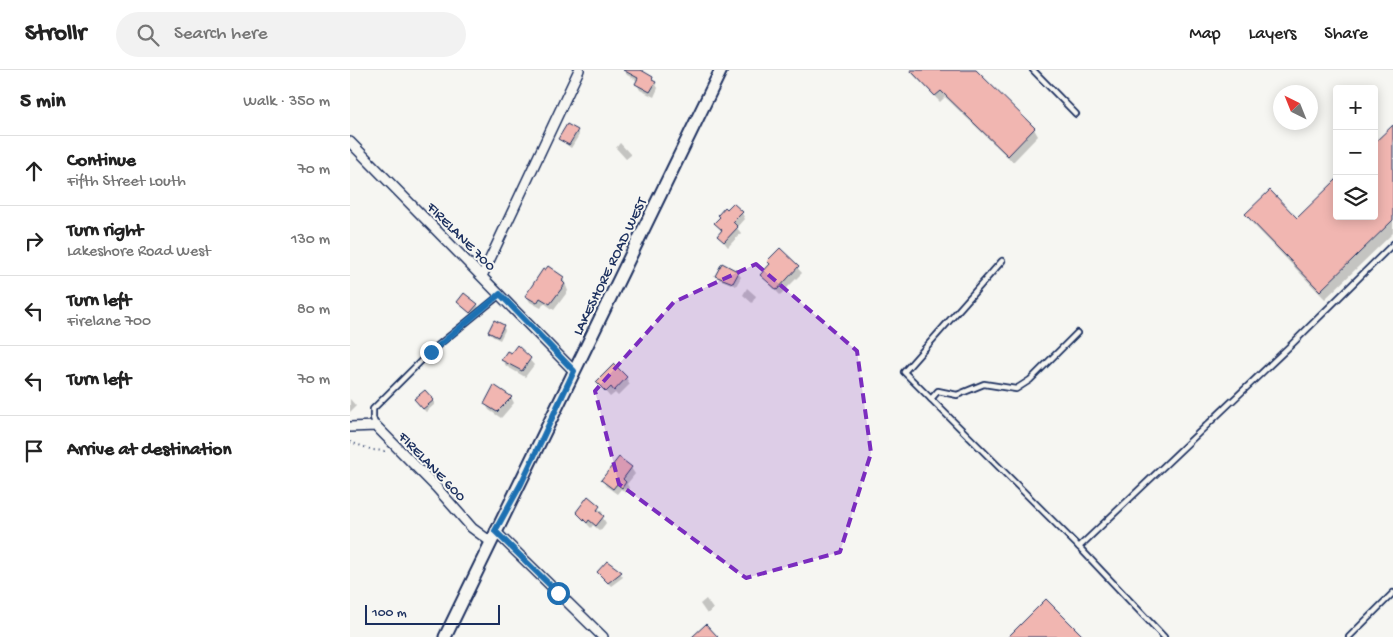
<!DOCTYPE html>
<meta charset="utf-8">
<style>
body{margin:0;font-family:"Gochi Hand",sans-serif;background:#f2f2f2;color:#222}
.controls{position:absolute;right:15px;top:15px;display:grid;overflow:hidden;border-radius:5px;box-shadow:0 2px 12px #0003}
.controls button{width:45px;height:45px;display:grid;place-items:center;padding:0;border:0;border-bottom:1px solid #e0e0e0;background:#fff;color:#222;font:25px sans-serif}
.compass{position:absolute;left:923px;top:15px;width:45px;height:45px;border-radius:50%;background:#fff;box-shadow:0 2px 12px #0003;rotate:317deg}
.scale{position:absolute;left:15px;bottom:12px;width:135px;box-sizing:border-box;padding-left:5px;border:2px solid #1b2f5e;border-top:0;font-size:14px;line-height:18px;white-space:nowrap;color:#1b2f5e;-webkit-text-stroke:4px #f6f6f2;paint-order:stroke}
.stop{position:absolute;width:15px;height:15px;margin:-11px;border:4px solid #1f6fb2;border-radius:50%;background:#fff}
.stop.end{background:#1f6fb2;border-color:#fff;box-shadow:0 1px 5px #0008}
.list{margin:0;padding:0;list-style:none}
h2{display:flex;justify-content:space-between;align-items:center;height:65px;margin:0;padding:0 20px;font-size:21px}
h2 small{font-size:16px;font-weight:400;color:#767676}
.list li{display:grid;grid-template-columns:32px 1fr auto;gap:15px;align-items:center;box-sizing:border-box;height:70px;padding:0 20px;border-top:1px solid #e0e0e0}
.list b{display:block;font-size:19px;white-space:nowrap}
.list p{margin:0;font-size:16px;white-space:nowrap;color:#767676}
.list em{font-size:16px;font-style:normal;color:#767676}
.icon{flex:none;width:28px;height:28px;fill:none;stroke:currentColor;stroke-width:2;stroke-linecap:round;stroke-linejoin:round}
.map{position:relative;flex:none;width:1043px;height:567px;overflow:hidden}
header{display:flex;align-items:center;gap:30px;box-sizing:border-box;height:70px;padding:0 25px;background:#fff;border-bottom:1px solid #e0e0e0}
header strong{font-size:24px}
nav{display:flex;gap:28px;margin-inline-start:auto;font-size:18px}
.search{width:350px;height:45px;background:#f2f2f2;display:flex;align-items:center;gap:12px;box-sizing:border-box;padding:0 18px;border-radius:28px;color:#767676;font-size:19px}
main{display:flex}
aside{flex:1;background:#fff}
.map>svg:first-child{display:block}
.shadow{fill:#0003}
.building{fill:#f1b6b1;stroke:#1b2f5e}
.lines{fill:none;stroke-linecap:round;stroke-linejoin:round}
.lane-casing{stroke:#1b2f5e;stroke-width:8}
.street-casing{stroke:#1b2f5e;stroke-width:12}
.secondary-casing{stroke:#1b2f5e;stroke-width:15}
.path{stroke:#1b2f5e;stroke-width:2;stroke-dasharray:1 4;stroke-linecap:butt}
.lane{stroke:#f6f6f2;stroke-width:4.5}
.street{stroke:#f6f6f2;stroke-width:9}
.secondary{stroke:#f6f6f2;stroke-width:11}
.route{stroke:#1f6fb2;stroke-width:6}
.marked{fill:#7b2cbf;fill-opacity:0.2;stroke:#7b2cbf;stroke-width:4;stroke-dasharray:10 6;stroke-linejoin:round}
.labels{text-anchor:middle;stroke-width:4;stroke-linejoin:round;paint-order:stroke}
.street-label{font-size:15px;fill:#1b2f5e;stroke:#f6f6f2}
</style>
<header>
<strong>Strollr</strong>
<div class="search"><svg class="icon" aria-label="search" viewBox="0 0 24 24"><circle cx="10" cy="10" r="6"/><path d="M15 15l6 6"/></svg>Search here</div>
<nav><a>Map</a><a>Layers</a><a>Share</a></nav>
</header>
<main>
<aside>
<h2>5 min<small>Walk · 350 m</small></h2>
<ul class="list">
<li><svg class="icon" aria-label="ahead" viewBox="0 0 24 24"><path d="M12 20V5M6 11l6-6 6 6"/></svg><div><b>Continue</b><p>Fifth Street Louth</p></div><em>70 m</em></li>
<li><svg class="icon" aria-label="right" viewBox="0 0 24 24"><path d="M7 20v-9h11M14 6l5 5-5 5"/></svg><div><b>Turn right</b><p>Lakeshore Road West</p></div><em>130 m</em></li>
<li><svg class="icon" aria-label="left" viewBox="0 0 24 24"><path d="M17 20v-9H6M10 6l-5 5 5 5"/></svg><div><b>Turn left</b><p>Firelane 700</p></div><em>80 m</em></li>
<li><svg class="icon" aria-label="left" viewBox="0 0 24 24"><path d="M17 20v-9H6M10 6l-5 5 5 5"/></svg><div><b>Turn left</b></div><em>70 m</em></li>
<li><svg class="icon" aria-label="arrive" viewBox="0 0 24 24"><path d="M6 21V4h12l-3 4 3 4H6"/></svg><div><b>Arrive at destination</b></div></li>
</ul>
</aside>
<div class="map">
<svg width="1043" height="567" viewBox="0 0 1043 567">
<rect width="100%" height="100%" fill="#f6f6f2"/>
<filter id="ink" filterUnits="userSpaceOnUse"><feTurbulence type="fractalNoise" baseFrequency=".02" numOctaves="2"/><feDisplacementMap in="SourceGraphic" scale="10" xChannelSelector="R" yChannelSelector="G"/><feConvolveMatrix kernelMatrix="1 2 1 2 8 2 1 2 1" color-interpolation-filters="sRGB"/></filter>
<g filter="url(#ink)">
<!-- shadow -->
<g class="shadow">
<polygon points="274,0 288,0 302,8 308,18 304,27 290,20 287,14 288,11 277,5"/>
<polygon points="559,0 624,0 684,59 688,66 663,92 595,27 590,32"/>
<polygon points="1043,56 1043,163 975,229 902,153 897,145 947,149 1024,146 1024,75"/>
<polygon points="227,61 229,65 221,78 209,69"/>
<polygon points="270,73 281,85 276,89 266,78"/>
<polygon points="392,143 395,149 387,158 391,163 378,177 369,166 372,162 366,153"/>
<polygon points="430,179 452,203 430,225 411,205 421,195 418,191"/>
<polygon points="373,195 388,203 391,207 386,216 369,209 367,206"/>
<polygon points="213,208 218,221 204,240 194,233 191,238 180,232 177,226"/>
<polygon points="397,218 406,226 402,233 393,225"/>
<polygon points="108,232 127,234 129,238 123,246"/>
<polygon points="153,256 155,260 150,270 142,266 140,262"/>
<polygon points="167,276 184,295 175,307 156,296 153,290 161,285"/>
<polygon points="276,308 280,314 268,326 265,323 260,327 247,312"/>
<polygon points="161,327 164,333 151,348 139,340 136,334"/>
<polygon points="0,329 6,336 0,342"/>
<polygon points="83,330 85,334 76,342 67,333"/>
<polygon points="281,398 285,404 277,414 279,418 276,423 271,419 267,424 256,416 253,410"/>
<polygon points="238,428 253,443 251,445 256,453 250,461 243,455 241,458 227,443"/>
<polygon points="266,498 273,507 261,516 248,502"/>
<polygon points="356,529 363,539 357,544 350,534"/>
</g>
<!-- building -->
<g class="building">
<polygon points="273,0 291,0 303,7 302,10 306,12 300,22 285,14 288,8"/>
<polygon points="560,0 626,0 685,58 658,86 591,21 585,26"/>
<polygon points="217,54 228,60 219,75 208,69"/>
<polygon points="1043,55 1043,150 970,221 895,144 920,120 947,148 987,109 987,146 1024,146 1024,73"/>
<polygon points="383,133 393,142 383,152 388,157 374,172 367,166 372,160 364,153 370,147 368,145 375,137 377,139"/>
<polygon points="430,178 449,196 427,220 410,205 420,194 417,191"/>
<polygon points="372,193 389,202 383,213 365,206"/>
<polygon points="198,196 214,207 212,211 215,214 200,234 190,228 187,233 175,226 193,199 195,200"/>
<polygon points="114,223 128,234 120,243 107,232"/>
<polygon points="144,250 154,255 148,267 138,262"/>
<polygon points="167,275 181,288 172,301 151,290 157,281 161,283"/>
<polygon points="264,294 277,307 264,321 261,317 256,322 246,312"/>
<polygon points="144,315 162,327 147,342 134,334"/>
<polygon points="75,320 84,330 73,339 64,329"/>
<polygon points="269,387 282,397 273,409 276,412 272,418 267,414 263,419 251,410"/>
<polygon points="238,426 250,436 247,440 254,446 246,456 239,450 237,453 226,442"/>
<polygon points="257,491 272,502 258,513 247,502"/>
<polygon points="696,529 734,567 658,567"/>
<polygon points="356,554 368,567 342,567"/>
</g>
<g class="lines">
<!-- lane casing -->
<g class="lane-casing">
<g id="lane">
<polyline points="683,0 726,44"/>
<polyline points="652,191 554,302 729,477"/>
<polyline points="581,329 588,321 607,325 634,314 666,319 680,310 727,263"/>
<polyline points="26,356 23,348 23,339 81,281 150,225"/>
<polyline points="814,567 729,477 942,274 1043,174"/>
<polyline points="999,567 1043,523"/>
</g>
</g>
<!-- street casing -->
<g class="street-casing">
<g id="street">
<polyline points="0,72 224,301"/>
<polyline points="132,206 229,0"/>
<polyline points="0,357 26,356 86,417 122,458 141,472"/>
<polyline points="145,461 253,567"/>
</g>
</g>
<!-- secondary casing -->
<g class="secondary-casing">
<polyline id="secondary" points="95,567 371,0"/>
</g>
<!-- path -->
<polyline class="path" points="0,372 23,380 34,381 37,378"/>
<!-- lane -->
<use href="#lane" class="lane"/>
<!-- street -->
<use href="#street" class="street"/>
<!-- secondary -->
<use href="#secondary" class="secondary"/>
</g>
</g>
<g class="lines" filter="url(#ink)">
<!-- route -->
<polyline class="route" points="81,282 150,224 224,301 171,414 145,461 208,523"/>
</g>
<!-- marked area -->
<path class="marked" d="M406 194 507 281 521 383 490 482 396 508 269 414 245 321 324 232Z"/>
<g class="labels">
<!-- street labels -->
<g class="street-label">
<text transform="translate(112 166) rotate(45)" y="5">FIRELANE 700</text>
<text transform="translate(259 196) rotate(-64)" y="5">LAKESHORE ROAD WEST</text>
<text transform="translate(83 396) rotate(46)" y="5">FIRELANE 600</text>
</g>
</g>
</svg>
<div class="controls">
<button>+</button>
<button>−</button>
<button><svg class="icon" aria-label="layers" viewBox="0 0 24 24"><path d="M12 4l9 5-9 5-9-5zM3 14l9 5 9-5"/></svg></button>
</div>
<svg class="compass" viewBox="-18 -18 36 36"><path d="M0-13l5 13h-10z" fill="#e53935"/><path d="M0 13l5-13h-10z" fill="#767676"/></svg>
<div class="scale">100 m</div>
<div class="stop" style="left:208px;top:523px"></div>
<div class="stop end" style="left:81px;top:282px"></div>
</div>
</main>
